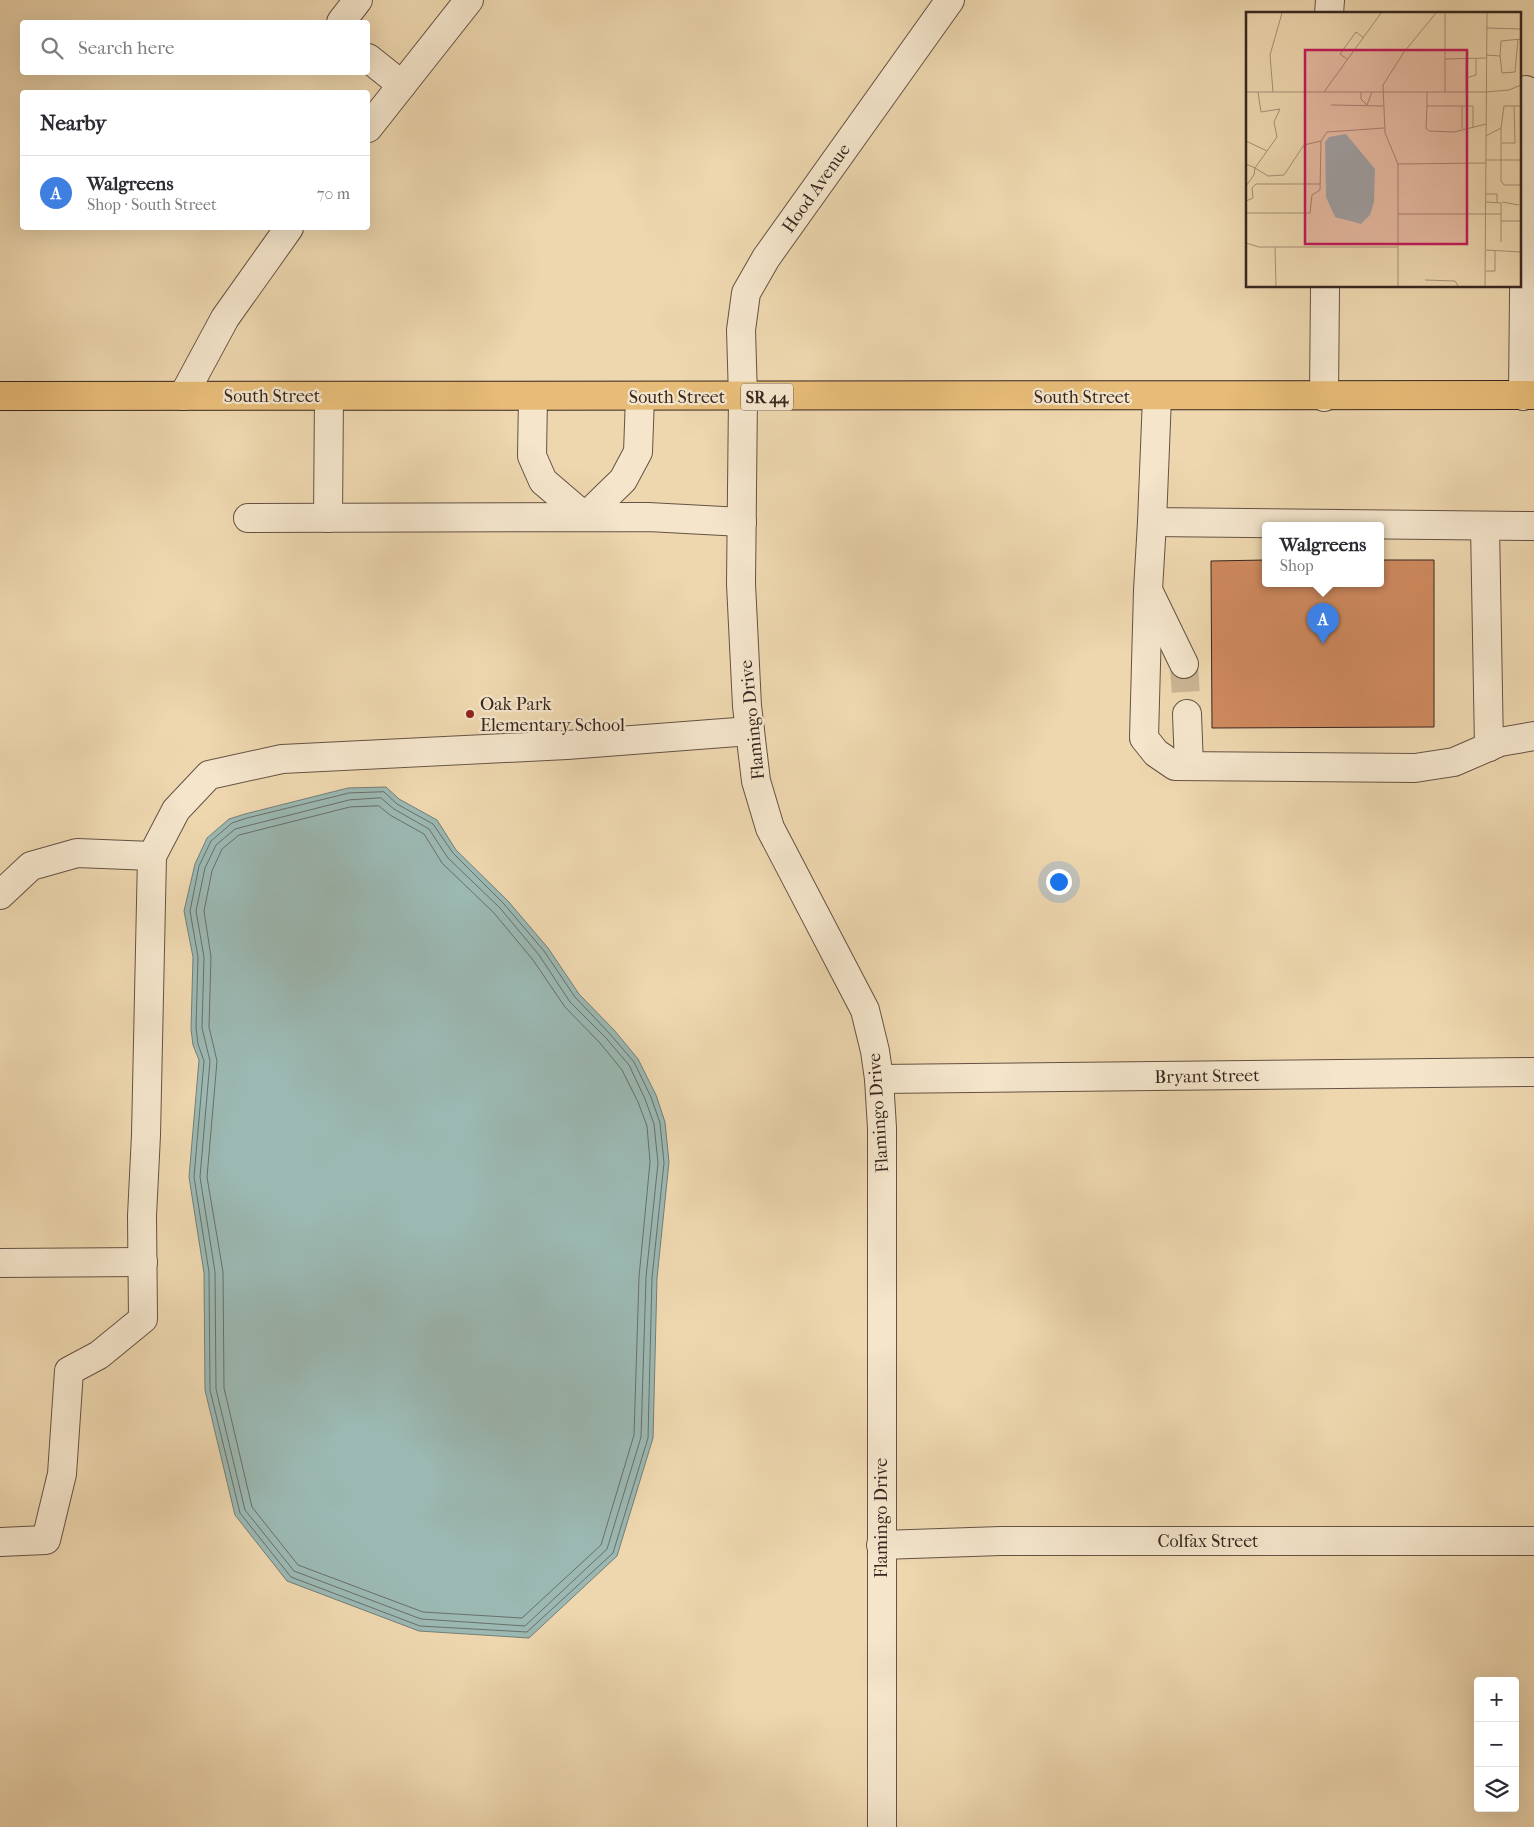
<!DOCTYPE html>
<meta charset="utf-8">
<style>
body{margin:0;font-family:"IM FELL French Canon",serif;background:#f7f7f7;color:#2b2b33}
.controls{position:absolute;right:15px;bottom:15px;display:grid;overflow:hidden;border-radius:5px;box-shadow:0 5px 20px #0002}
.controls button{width:45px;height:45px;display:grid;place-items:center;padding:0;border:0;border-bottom:1px solid #e1e1e2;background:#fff;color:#2b2b33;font:25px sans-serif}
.you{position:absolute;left:1058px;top:881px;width:18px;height:18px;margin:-12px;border:4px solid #fff;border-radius:50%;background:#1a73e8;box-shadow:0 0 0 8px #1a73e833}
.badge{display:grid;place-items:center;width:32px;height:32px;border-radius:50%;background:#ea580c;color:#fff;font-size:16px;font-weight:700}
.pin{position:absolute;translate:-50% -41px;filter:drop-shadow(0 1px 2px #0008)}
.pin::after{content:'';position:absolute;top:26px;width:18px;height:15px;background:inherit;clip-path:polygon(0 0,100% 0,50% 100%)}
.popup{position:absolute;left:1262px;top:522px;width:122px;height:65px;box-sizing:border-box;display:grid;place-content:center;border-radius:5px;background:#fff;filter:drop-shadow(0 1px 4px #0005);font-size:16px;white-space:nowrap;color:#7c7c81}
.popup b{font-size:19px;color:#2b2b33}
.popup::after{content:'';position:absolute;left:50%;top:100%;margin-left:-10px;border:10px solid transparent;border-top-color:#fff}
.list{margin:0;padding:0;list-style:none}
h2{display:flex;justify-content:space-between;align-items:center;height:65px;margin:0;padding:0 20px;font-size:21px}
h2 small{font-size:16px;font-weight:400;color:#7c7c81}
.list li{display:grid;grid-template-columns:32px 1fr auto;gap:15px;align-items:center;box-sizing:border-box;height:75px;padding:0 20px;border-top:1px solid #e1e1e2}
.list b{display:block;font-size:19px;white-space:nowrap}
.list p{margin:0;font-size:16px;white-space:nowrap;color:#7c7c81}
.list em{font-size:16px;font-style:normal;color:#7c7c81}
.icon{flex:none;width:28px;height:28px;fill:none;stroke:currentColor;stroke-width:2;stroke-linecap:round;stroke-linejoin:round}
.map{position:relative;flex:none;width:1534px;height:1827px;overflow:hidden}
.search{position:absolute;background:#fff;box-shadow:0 5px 20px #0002;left:20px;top:20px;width:350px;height:55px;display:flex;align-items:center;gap:12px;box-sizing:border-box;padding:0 18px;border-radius:5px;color:#7c7c81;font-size:19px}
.panel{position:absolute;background:#fff;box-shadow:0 5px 20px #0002;left:20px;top:90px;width:350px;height:140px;border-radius:5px}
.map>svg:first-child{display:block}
.water{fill:#9bb8b2;stroke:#737e78}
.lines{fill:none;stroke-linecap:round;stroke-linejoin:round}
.shore{stroke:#696f69;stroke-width:1}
.building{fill:#d08a5f;stroke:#372620}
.minor-tunnel{stroke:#c9b492;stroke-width:28;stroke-dasharray:28 14;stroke-linecap:butt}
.minor-casing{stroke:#655244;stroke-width:30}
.major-casing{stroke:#372620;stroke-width:30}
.minor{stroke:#f4e5cb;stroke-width:28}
.major{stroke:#e7bc78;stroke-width:28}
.poi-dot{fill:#8f2418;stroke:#f4e5cb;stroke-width:2}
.labels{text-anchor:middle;stroke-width:4.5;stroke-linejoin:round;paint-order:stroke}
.shield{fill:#f4e5cb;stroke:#705f53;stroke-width:1}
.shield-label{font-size:16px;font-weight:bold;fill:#372620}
.street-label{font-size:18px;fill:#372620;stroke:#f4e5cb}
.poi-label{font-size:18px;fill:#372620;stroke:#f4e5cb;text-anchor:start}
.inset-road{fill:none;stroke:#a59076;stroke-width:1}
.view{fill:#c2185b;fill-opacity:0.15;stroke:#c2185b;stroke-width:2.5}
.inset-edge{fill:none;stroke:#372620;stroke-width:2.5}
</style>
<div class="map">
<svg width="1534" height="1827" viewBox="0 0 1534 1827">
<rect width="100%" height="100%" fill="#eed7af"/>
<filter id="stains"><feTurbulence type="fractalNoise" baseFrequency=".004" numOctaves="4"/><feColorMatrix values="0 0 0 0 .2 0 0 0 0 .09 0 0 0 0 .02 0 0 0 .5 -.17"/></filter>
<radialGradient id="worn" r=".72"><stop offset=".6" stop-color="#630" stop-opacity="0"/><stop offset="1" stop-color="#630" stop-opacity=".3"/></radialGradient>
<!-- water -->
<polygon class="water" points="386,787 399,799 437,820 456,850 508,901 548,948 579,994 614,1030 638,1059 656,1095 665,1122 669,1162 657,1278 653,1438 617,1556 529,1638 419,1631 287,1581 235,1515 205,1390 204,1273 189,1177 199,1060 193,1045 191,1029 193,957 184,911 195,864 207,838 229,819 245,814 348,788"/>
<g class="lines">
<!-- shore -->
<g class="shore">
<polygon points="384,792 397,804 433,824 453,853 504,904 544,951 575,997 610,1034 634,1062 651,1097 660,1123 664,1163 652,1278 648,1438 613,1553 527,1632 420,1626 291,1577 240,1513 210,1390 209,1272 194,1177 204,1061 198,1044 196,1028 198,957 190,911 199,866 211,841 232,823 247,818 349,793"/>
<polygon points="381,798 394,809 429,829 448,858 500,908 539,955 570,1002 606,1038 629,1065 645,1099 654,1124 658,1163 646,1277 641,1437 607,1549 525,1626 421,1619 294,1571 245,1510 216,1389 215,1272 200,1177 210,1061 202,1028 204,957 196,911 205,868 216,845 235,829 349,800"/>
<polygon points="379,806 390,815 424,834 442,863 494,913 533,960 565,1007 600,1043 622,1070 638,1102 647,1126 650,1162 639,1277 634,1435 601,1545 522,1618 423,1612 298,1565 252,1507 224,1388 223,1272 207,1177 217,1061 209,1027 211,957 204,911 212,871 222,849 239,835 350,807"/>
</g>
</g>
<!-- building -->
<polygon class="building" points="1266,560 1266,583 1380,583 1380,560 1434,560 1434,727 1212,728 1211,561"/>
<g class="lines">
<!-- minor-tunnel -->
<polyline class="minor-tunnel" points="1184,664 1187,714"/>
<!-- minor casing -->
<g class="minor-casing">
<g id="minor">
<polyline points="1329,14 1330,0"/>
<polyline points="341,22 358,0"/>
<polyline points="368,58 402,85"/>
<polyline points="368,128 469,0"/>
<polyline points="183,396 225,318 289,228"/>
<polyline points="1523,396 1526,90"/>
<polyline points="533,397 532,456 543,481 585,517 623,480 638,452 640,397"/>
<polyline points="1157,397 1152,522 1534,526"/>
<polyline points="1324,397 1325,286"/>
<polyline points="248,518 648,517 742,522"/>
<polyline points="328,518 329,396"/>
<polyline points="1152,522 1148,590 1144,738 1156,753 1175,766 1415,768 1454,762 1500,742 1534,736"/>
<polyline points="1485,526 1489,747"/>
<polyline points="1150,594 1184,664"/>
<polyline points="1187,714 1189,766"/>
<polyline points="0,895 31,866 77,853 152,856 176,810 209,775 282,759 567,745 750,731"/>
<polyline points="879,1079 1534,1072"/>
<polyline points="0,1263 143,1262"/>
<polyline points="0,1542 46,1540 62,1474 69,1371 99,1355 143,1319 142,1216 146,1135 152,856"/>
<polyline points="881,1545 1001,1541 1534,1541"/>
<polyline points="882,1827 882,1128 879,1079 875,1051 865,1010 770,828 756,781 747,706 741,584 743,397 741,330 746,293 766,258 950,0"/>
</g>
</g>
<!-- major casing -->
<g class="major-casing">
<polyline id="major" points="0,396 1534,395"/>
</g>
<!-- minor -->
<use href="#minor" class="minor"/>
<!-- major -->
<use href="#major" class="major"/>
</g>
<!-- markers -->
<circle class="poi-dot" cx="470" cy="714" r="5"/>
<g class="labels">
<!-- shield labels -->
<rect class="shield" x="741" y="383.5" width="52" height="27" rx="4"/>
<g class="shield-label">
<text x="767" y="403">SR 44</text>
</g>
<!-- street labels -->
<g class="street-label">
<text transform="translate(816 188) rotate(-55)" y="6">Hood Avenue</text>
<text x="272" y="402">South Street</text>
<text x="677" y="403">South Street</text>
<text x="1082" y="403">South Street</text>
<text transform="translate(752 720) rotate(-96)" y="6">Flamingo Drive</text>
<text transform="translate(1207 1076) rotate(-1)" y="6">Bryant Street</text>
<text transform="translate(878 1113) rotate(-94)" y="6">Flamingo Drive</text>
<text transform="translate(881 1518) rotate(-90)" y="6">Flamingo Drive</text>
<text x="1208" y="1547">Colfax Street</text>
</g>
<!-- poi labels -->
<g class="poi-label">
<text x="480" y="710">Oak Park<tspan x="480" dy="21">Elementary School</tspan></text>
</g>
</g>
<!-- overview -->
<g transform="translate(1246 12)">
<rect width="275" height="275" fill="#eed7af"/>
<path d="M100 122 129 157 128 190 124 203 115 212 89 205 80 185 79 130 83 125Z" fill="#9bb8b2"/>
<path class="inset-road" d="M241 16 275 17M240 43 254 44 256 61 269 60 272 27M254 44 255 29 275 27M101 47 94 42 110 20 118 26M199 47 240 46M220 66 230 63V47M0 80H240L263 78 275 73M27 80 24 43 36 1M78 80 135 1M115 80V87L121 93 126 80M181 80V94H227V116M199 80V1M220 80V48M85 93 137 94M181 94 180 116 183 119 208 120 240 112M216 94V117M275 94H258L255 116V169L258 173H275M240 124 255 116M0 129 21 139 31 125 28 110 34 97 15 100 12 80M256 131H269L268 94M240 148H275M0 152 9 156 21 139M152 152 240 151M9 156 22 164 38 163 58 133 75 129 81 120 138 116M0 174 8 163 9 156M240 182H251V191M0 189 7 186 6 176 10 172H74M240 190 255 191V202M256 190 273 193M0 201H64L66 183 74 178 75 129M152 202H255V230M255 209H275M0 231 13 235H152M29 235 30 274M240 238 275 240M240 259H249V239M179 268 209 269 212 274M152 274V152L139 121 137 73 158 40 190 1M239 274 241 1"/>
<path class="view" d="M59 38H221V232H59Z"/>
<rect width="275" height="275" class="inset-edge"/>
</g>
<rect width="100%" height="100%" filter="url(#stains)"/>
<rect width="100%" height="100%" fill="url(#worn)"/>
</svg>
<div class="controls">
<button>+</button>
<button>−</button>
<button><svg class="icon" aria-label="layers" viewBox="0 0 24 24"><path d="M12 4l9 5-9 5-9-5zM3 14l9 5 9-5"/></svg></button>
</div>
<div class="you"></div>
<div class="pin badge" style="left:1323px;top:644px;background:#3f7fe0">A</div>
<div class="popup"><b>Walgreens</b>Shop</div>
<div class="search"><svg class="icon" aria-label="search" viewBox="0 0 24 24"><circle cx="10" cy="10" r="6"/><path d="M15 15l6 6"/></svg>Search here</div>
<section class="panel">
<h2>Nearby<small></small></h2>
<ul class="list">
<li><span class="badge" style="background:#3f7fe0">A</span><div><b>Walgreens</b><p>Shop · South Street</p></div><em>70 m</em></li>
</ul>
</section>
</div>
